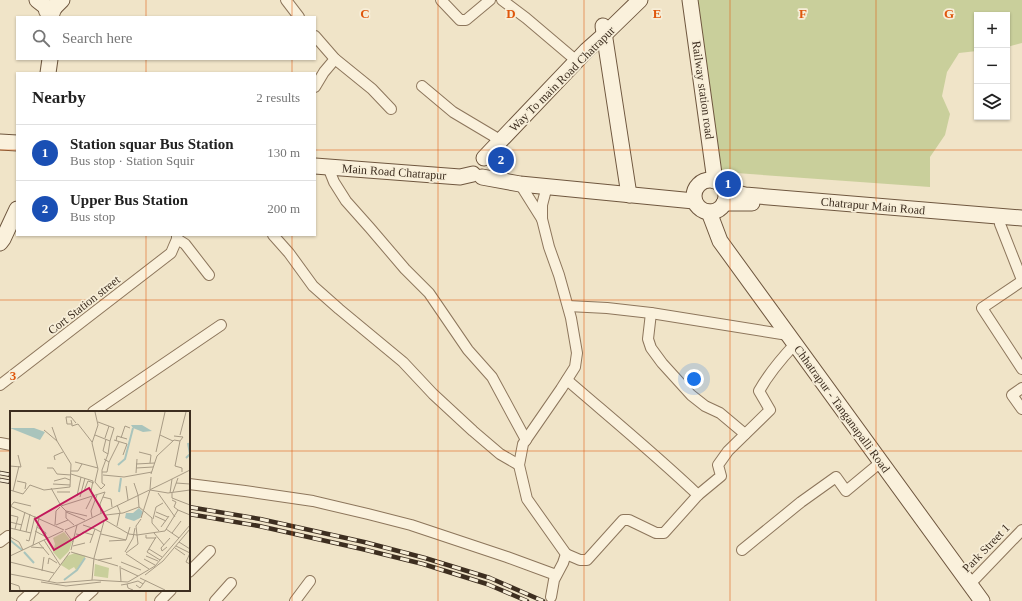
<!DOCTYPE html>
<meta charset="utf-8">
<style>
body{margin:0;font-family:"Times New Roman",serif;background:#f2f2f2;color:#222}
.controls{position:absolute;right:12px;top:12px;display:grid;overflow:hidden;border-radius:0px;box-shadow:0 1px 3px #0004}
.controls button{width:36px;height:36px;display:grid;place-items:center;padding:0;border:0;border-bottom:1px solid #e0e0e0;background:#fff;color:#222;font:20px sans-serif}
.you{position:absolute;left:694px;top:379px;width:14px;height:14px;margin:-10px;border:3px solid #fff;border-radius:50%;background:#1a73e8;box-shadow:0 0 0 6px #1a73e833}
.badge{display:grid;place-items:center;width:26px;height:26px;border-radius:50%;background:#9e2a2b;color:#fff;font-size:13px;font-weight:700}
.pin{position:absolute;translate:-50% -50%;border:2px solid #fff;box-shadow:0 1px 4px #0006}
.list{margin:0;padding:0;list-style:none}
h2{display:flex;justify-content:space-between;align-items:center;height:52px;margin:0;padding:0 16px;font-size:17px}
h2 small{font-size:13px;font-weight:400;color:#767676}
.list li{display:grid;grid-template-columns:26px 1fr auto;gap:12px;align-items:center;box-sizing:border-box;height:56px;padding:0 16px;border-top:1px solid #e0e0e0}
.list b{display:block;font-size:15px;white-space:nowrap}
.list p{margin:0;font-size:13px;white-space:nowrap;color:#767676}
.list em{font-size:13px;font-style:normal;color:#767676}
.icon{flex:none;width:22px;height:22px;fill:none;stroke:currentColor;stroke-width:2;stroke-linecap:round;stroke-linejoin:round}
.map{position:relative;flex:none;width:1022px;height:601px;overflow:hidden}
.search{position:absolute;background:#fff;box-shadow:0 1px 3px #0004;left:16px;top:16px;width:300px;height:44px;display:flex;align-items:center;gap:10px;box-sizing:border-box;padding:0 14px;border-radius:0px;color:#767676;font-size:15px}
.panel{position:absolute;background:#fff;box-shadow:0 1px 3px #0004;left:16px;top:72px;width:300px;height:164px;border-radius:0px}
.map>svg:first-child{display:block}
.green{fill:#c9cf9b}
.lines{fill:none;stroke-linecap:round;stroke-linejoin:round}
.street-casing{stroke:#8d765c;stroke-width:12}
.secondary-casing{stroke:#6f573f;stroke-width:17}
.street{stroke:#faf1dc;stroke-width:10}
.secondary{stroke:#faf1dc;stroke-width:15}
.rail-casing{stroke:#3d2e20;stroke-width:4.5}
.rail{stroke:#f7eed8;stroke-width:3;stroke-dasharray:9;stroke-linecap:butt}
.grid{fill:none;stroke:#df570d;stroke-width:1;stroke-opacity:0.55}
.labels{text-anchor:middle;stroke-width:3.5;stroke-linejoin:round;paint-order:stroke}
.street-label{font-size:12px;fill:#3d2e20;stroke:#f7eed8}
.inset-river{fill:none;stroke:#a9c4bc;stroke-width:2}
.inset-road{fill:none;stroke:#a89b85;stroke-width:1}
.view{fill:#c2185b;fill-opacity:0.15;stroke:#c2185b;stroke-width:2}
.inset-edge{fill:none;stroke:#3d2e20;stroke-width:2}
.grid-label{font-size:13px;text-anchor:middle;font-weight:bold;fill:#df570d;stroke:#f7eed8;stroke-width:3.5;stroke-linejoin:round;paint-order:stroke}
</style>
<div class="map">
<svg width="1022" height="601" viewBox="0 0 1022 601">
<rect width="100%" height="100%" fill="#f0e4c8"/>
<!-- green -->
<polygon class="green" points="695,0 1022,0 1022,43 1007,47 1007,15 977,15 977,51 959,53 947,72 942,96 950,114 945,135 930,157 930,187 722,172"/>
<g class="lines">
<!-- street casing -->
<g class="street-casing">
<g id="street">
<polyline points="286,0 299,17"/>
<polyline points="441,0 460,20 466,20 490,0"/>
<polyline points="502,0 526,18 572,57"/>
<polyline points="49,17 46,15 44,11 45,8 51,5 54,7 56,10 54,15 51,17"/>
<polyline points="315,36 335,59 372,89 391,109"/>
<polyline points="422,86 453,112 495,137"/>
<polyline points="315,87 324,72 335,59"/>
<polyline points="328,167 334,182 346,201 370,228 405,269 429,293 468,350 492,377 526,440"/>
<polyline points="520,184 542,219"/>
<polyline points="547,186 542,205 542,219 549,247 559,275 571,318 577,353 575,367 561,389 523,444 519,465 527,499 566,554 563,563 554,580 551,597"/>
<polyline points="999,216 1000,224 1022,280"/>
<polyline points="273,235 289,253 313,286 339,309 403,362 433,394 473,431 500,454 519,465"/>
<polyline points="177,239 185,244 209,275"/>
<polyline points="1022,281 982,308 1022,369"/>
<polyline points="568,306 607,308 651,313 788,335"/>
<polyline points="651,313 648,339 651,348 662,363 691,395 705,406 720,413 745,434"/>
<path d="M567 380C611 418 656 455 698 495"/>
<polyline points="0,385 171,253 177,239 177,235"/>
<polyline points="1022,388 1012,395 1022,409"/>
<polyline points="93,412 221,325"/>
<polyline points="0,443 11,445"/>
<polyline points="189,484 245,491 313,501 368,514 411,525 507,557 556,575"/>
<polyline points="0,542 8,536"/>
<polyline points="742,550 801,502 836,477 846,491 881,462"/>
<path d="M566 554 580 560H587L623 520H629L656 533H664L698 495 721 476 718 465 728 451 770 410 759 391C769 373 781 359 795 344"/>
<polyline points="189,572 210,551"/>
<polyline points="970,584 1022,530"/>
<polyline points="22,601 34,590"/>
<polyline points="81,601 93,590"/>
<polyline points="160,601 171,590"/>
<polyline points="215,601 231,583"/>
<polyline points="295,601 310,581"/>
</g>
</g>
<!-- secondary casing -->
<g class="secondary-casing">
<g id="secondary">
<polyline points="37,0 46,7"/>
<polyline points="690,0 715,181"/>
<polyline points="55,7 62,0"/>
<polyline points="603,26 629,195"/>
<polyline points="48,73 50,59"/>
<polyline points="0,142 17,143"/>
<polyline points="484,158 587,50 605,34 640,0"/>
<polyline points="315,166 460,177 473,174"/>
<polyline points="482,177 520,184 694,201"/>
<circle cx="710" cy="196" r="16"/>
<polyline points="725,190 745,195 1022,218"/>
<polyline points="724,203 752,203"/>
<polyline points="709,212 720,241 982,601"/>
<polyline points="0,243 3,239 17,209"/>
</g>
</g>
<!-- street -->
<use href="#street" class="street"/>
<!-- secondary -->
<use href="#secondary" class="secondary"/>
<!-- rail casing -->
<g class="rail-casing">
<g id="rail">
<polyline points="0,473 11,475"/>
<polyline points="0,480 11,482"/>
<polyline points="189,507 260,519 364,542 425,558 490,578 543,601"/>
<polyline points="189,514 259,526 362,549 423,564 487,584 527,601"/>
</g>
</g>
<!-- rail -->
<use href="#rail" class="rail"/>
</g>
<!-- grid -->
<path class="grid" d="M146 0V17M292 0V17M438 0V601M584 0V601M730 0V601M876 0V601M146 59V73M292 59V73M0 150H17M315 150H1022M146 235V412M292 235V601M0 300H1022M0 451H11M189 451H1022M146 590V601"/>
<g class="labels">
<!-- street labels -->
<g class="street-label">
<text transform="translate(562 79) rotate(-45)" y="4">Way To main Road Chatrapur</text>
<text transform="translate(703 90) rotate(82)" y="4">Railway station road</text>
<text transform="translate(394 172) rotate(4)" y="4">Main Road Chatrapur</text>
<text transform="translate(873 206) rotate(5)" y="4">Chatrapur Main Road</text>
<text transform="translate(84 305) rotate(-38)" y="4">Cort Station street</text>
<text transform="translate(842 409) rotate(54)" y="4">Chhatrapur - Tanganapalli Road</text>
<text transform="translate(986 548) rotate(-46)" y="4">Park Street 1</text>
</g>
</g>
<!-- overview -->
<g transform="translate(10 411)">
<rect width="180" height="180" fill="#f0e4c8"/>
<path d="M54 121 62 131 59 140 50 149 43 141 45 133 43 127ZM65 142 76 145 66 159 64 156 59 159 51 154 57 145ZM85 153 99 157 98 167 84 165Z" fill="#c9cf9b"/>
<path d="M121 14H132L142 20 133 21 123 17ZM0 17H24L35 21 30 29ZM129 97 133 101 130 107 124 110 115 107 116 102H123Z" fill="#a9c4bc"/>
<path class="inset-river" d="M176 47 180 43 178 32M108 54 115 48 123 17M109 81 111 67M0 129 12 139M14 141 24 152M54 169 67 159 75 147"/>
<path class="inset-road" d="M85 1 88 14 82 32 88 58 85 71 91 78 95 74 92 72V59L98 43 93 40 96 28M61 9 62 13H57L56 6H61L66 12M88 11 104 17 100 30M62 13V15L68 13 82 31M42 16 47 30M85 24 100 30 98 43M150 24 163 30M170 24 176 1M164 25 173 26 170 30M95 27 99 15M111 27 115 15 120 17M104 29 117 33 113 44M106 30 107 25 117 28M129 41 141 44 140 52M146 41 155 1M94 48 99 51 109 31M45 49 44 45 53 41M65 51 88 57M126 53 145 52M0 55 11 56 8 44M37 57H43L47 63 61 64M126 57 143 56M61 60H68L72 53M92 61H97L99 51M126 62 127 48M61 63 83 70 81 80M141 63 147 45 164 29 170 30 165 55 172 57V61M93 64 114 66 142 61M7 70 16 72 15 78M44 70 55 67 60 69M156 71 180 59M124 72 128 84M166 72 180 73M43 73 60 74M116 75 118 89M41 77 50 93M140 78 141 66M0 79 13 83 20 74 34 79 60 76 61 53 47 30 34 19M140 79 158 82 180 79M3 80 9 55M74 80 78 70 84 72M47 81H60M162 81V87L180 94M163 81 168 67M148 82 165 106M160 82 162 68M128 84 129 96M67 85 71 66M70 86 75 67M93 86 101 88 102 96M162 89 166 91 164 96 168 99M50 94 56 100V107L64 114M0 95 54 119M51 95 95 81M0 96 4 91 21 95M76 98 82 86M56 100 77 105M56 101 75 109M135 101 142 107V112L149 120M146 101 158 106M91 102 90 93 95 81M0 104 8 106 5 118M96 104 113 102 129 96 135 101M145 105 156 110M82 106 81 100 87 84M131 107 140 79M143 108 146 96 153 92M95 109 119 123 127 124M0 111 12 114M45 114 46 100 50 96M46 114 58 109M67 114 156 71M73 114 85 118M107 115 110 101 107 94M27 116 36 122 35 125M151 116 159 105M0 117 21 122M156 118 169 127M55 119 67 114M10 120 15 101M25 120 38 127M55 120 63 131M16 121 20 103M144 122 154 134M162 122 171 110M66 123 71 124 73 121 83 124M91 123 116 129M127 124 155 120 168 99 180 104M136 124V127H146M0 126 9 131 13 139M146 126 137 141 150 149M16 129 19 130 25 105M34 129 50 154M116 129 120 116M99 130 116 129M169 131 180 138M29 132 39 144M80 132 85 118 91 121M23 134 29 107M63 135 75 132M166 135 180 142M21 136 34 137M157 136 152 140 151 137 160 127M165 137 175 144M139 138 152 146M61 139 67 114M61 141 108 155M115 141 123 127 125 117M116 142 128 133 126 115 131 108M180 142 176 151 180 153M116 143 139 158M0 145 53 120M136 145 148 150M134 148 145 154M88 149 102 147M0 151 44 162M111 151 131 159M38 153 39 147 47 152M110 155 111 171M111 157 128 165M32 160 34 146M0 163 47 172 84 169 118 171 145 155 180 114M135 164 153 150 180 118M130 167 155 179M82 169 84 147 94 110M31 171 56 175 91 171M38 171 60 141M0 172 9 175 10 179M117 173 128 170 133 173M111 174 117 173 118 177 123 179M126 174 130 177 136 169"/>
<path class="view" d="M79 77 97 108 44 139 25 108Z"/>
<rect width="180" height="180" class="inset-edge"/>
</g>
<g class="grid-label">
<text x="365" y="18">C</text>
<text x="511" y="18">D</text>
<text x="657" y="18">E</text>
<text x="803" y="18">F</text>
<text x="949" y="18">G</text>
<text x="13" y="380">3</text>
</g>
</svg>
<div class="controls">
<button>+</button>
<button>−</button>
<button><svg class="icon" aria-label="layers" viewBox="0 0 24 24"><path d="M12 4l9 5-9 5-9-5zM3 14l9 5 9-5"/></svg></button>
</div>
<div class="you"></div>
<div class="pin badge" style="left:728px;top:184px;background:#1a4fb4">1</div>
<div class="pin badge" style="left:501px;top:160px;background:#1a4fb4">2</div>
<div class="search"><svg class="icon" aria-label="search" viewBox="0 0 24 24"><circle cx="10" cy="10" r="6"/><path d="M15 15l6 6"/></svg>Search here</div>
<section class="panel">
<h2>Nearby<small>2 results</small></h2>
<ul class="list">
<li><span class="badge" style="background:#1a4fb4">1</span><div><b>Station squar Bus Station</b><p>Bus stop · Station Squir</p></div><em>130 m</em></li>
<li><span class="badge" style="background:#1a4fb4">2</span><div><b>Upper Bus Station</b><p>Bus stop</p></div><em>200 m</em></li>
</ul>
</section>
</div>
